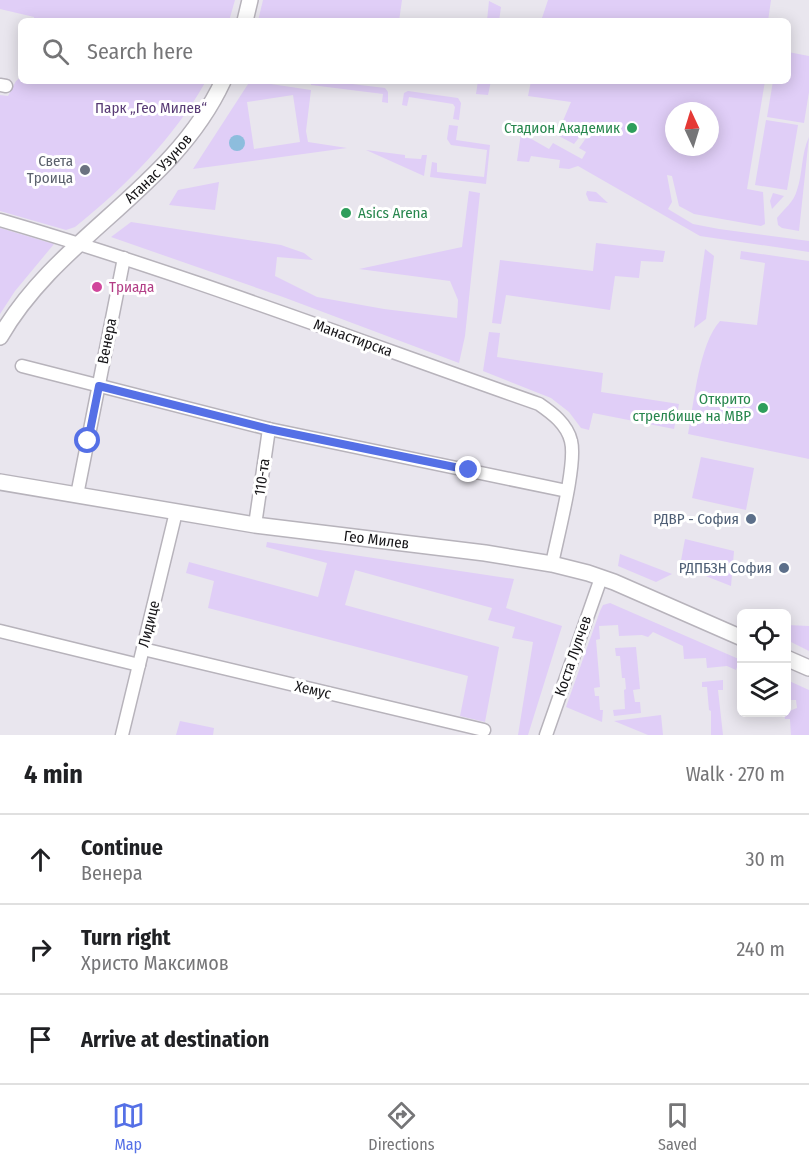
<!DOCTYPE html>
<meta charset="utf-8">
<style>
body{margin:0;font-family:"Fira Sans Condensed",sans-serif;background:#f6f6f6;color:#202124}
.controls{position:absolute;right:18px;bottom:18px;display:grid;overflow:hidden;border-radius:9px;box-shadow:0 3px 15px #0003}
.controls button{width:54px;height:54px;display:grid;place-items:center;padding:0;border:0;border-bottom:2px solid #e0e0e0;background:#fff;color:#202124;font:30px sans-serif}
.compass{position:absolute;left:665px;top:102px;width:54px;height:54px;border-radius:50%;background:#fff;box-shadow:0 3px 15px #0003;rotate:356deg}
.stop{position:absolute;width:18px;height:18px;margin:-14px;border:4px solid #5570e6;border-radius:50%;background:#fff}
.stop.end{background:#5570e6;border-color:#fff;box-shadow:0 2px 6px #0008}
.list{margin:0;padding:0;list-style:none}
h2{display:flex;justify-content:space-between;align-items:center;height:78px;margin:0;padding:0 24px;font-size:26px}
h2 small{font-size:20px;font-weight:400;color:#757577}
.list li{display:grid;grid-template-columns:39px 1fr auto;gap:18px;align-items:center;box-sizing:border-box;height:90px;padding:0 24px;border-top:2px solid #e0e0e0}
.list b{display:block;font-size:22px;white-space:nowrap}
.list p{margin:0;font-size:20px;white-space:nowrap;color:#757577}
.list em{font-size:20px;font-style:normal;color:#757577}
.icon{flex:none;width:33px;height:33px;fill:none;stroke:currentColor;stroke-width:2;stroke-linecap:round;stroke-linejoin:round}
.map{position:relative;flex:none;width:809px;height:735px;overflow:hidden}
.search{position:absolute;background:#fff;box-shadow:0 3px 15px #0003;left:18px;right:18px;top:18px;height:66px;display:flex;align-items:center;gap:15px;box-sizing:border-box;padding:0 21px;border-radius:9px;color:#757577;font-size:22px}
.sheet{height:348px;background:#fff}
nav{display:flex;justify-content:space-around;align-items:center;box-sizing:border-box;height:84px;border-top:2px solid #e0e0e0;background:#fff;font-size:16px;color:#757577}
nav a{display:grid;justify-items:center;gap:3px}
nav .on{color:#5570e6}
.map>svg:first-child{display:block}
.green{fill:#e0cef7;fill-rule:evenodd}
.water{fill:#8dbddd}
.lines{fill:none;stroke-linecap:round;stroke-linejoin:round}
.minor-casing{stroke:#b7b3bb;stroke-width:15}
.tertiary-casing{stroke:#b7b3bb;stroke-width:18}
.minor{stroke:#fff;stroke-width:12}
.tertiary{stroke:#fff;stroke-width:15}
.route{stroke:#5570e6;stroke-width:8}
.leisure-dot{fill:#2e9e5b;stroke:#fff;stroke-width:2}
.worship-dot{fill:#6b7280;stroke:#fff;stroke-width:2}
.hotel-dot{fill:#d1479c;stroke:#fff;stroke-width:2}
.service-dot{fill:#5c6f8a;stroke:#fff;stroke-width:2}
.labels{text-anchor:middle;stroke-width:6;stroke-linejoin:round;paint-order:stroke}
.park-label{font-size:15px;fill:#573a74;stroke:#fff}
.leisure-label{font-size:15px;fill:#27864d;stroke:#fff;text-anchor:end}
.worship-label{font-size:15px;fill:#5b616d;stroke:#fff;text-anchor:end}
.street-label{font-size:15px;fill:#161518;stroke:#fff}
.hotel-label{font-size:15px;fill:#b23c85;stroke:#fff;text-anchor:start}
.service-label{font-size:15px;fill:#4e5e75;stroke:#fff;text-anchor:end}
</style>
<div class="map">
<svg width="809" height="735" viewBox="0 0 809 735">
<rect width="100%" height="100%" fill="#e9e6ee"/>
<!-- green -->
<g class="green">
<polygon points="0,0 235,0 229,21 34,21 34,17 0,9"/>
<polygon points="263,0 402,0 399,21 258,21"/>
<polygon points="548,0 771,0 768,21 541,21"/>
<polygon points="489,1 501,7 499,21 487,21"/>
<polygon points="788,52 809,56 809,92 804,123 767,117 773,81 788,81"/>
<path d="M21 77V81H206C174 138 126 186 75 227L66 230 0 211V95L8 96 16 81Z"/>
<path d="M250 81 311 90 306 131 308 142 347 148 193 169ZM293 95 300 142 254 149 247 102Z"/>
<polygon points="311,81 327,81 385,88 388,92 388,103 382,102 383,94 311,85"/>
<polygon points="478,81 491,81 488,95 476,94"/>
<path d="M531 81H765L747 189 763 192 765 224 761 226 694 214 679 206 672 176 667 175 672 202 668 209 693 224 719 229 809 241V252L700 236 578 166 569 169 559 168 560 160 531 156 529 162 517 161 521 133 549 149 553 143 582 159 586 152 579 148 591 131 588 126 574 144 557 135 571 102 528 96ZM674 111H710V147H674Z"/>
<polygon points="408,91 458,98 461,103 459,120 453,119 455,107 453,104 409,97 407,106 402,105 404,93"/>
<polygon points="766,120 798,125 787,190 755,185"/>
<polygon points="449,125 458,126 456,140 490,145 486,184 430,177 432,162 437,163 437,172 484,177 487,150 451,145 447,139"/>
<path d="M809 137 799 231 782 228 778 225 777 218C784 209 794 202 797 190 803 173 801 154 809 137Z"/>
<polygon points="366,150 405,155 405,158 421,159 422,155 427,155 424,176"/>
<polygon points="219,182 215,210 169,205 178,190"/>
<polygon points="469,191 480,193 465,336 459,363 283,297 111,237 131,222 281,245 304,253 313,260 277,257 275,276 317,297 384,309 457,318 458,300 450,281 359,269 462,247"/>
<polygon points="587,191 596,192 608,203 589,201 586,194"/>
<polygon points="773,193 784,196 772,209 770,201"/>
<polygon points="0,228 54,244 15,291 0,314"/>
<polygon points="596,243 665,251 663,262 641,261 639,278 615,276 610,310 506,295 501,324 492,323 500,260 593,271"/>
<polygon points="705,249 714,256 706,319 694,328"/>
<path d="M741 251 809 261V459L688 434C694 403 699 344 720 321L757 325 765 263 740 259Z"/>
<polygon points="489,332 500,333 497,357 603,373 601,392 679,404 674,429 593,413 589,430 581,428 569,412 551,398 483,371"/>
<polygon points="701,457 754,468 746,510 692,498"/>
<polygon points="685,539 734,551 731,586 680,566"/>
<polygon points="267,542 514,579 506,608 562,626 528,735 518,735 533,642 512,638 515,627 488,620 492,608 355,570 345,605 499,647 485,722 460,716 468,676 208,608 214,581 186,573 189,562 318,597 327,563 266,547"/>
<polygon points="620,554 672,574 656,582 618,566"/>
<polygon points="610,603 741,660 741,665 738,664 736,670 727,666 707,668 706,658 684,659 683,646 653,632 648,637 642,635 619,636 618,625 599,626 600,639 596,640 600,687 594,688 595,696 599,696 600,710 603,710 602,722 566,707 600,611 603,605"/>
<polygon points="787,625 809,626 809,651 787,640"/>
<polygon points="636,647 640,689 633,690 635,702 640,702 641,713 614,716 613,710 625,709 624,690 626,689 625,678 622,678 620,656 616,656 615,648"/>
<polygon points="723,680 723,690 718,690 723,735 711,735 711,711 709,710 707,687 702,687 702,682"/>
<polygon points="787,680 809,690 809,735 791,735 790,719 785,719 784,713 797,708 796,700 788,700"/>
<polygon points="661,715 663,735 648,735 614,721"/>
<polygon points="180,721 214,728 213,735 176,735"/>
</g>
<!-- water -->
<circle class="water" cx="237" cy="143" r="8"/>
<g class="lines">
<!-- minor casing -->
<g class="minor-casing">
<g id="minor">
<polyline points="0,85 6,86"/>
<path d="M0 220C182 273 359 341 539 404 552 413 567 424 571 441 577 464 557 538 552 564"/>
<polyline points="22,366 269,429 567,491"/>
<polyline points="77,495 124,258"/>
<polyline points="255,525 269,429"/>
<polyline points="0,631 139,665"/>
<polyline points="143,649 484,730"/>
<polyline points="122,735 176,512"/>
<polyline points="546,735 601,578"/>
</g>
</g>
<!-- tertiary casing -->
<g class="tertiary-casing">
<g id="tertiary">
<polyline points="245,21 250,0"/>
<path id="s1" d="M0 337C58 236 173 189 223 81"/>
<path id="s2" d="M0 482 255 525 485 553 552 564 588 573 614 582 742 638"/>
<polyline points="786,658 809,668"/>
</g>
</g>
<!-- minor -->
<use href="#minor" class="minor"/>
<!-- tertiary -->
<use href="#tertiary" class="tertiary"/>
</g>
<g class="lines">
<!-- route -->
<polyline class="route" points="88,441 99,386 269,429 469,470"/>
</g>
<!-- markers -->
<g class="leisure-dot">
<circle cx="632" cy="128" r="6"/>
<circle cx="346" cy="213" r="6"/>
<circle cx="763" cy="408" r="6"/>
</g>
<circle class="worship-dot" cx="85" cy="170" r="6"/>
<circle class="hotel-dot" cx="97" cy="287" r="6"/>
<g class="service-dot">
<circle cx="751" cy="519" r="6"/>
<circle cx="784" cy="568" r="6"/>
</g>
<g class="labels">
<!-- park labels -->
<g class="park-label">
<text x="151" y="113">Парк „Гео Милев“</text>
</g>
<!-- leisure labels -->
<g class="leisure-label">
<text x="620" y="133">Стадион Академик</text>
<text x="358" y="218" text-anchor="start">Asics Arena</text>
<text x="751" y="404">Открито<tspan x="751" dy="17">стрелбище на МВР</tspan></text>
</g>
<!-- worship labels -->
<g class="worship-label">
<text x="73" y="166">Света<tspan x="73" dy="17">Троица</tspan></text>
</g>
<!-- street labels -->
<g class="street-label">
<text dy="5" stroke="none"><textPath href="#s1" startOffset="232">Атанас Узунов</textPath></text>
<text transform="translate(353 338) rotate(20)" y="5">Манастирска</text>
<text transform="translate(107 341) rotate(-79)" y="5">Венера</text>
<text transform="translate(262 477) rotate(-82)" y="5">110-та</text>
<text dy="5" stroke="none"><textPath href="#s2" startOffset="381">Гео Милев</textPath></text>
<text transform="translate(149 624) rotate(-76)" y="5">Лидице</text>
<text transform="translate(573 656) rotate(-71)" y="5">Коста Лулчев</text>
<text transform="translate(313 690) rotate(13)" y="5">Хемус</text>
</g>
<!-- hotel labels -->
<g class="hotel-label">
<text x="109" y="292">Триада</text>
</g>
<!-- service labels -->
<g class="service-label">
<text x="739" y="524">РДВР - София</text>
<text x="772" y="573">РДПБЗН София</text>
</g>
</g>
</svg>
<div class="controls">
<button><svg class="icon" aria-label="locate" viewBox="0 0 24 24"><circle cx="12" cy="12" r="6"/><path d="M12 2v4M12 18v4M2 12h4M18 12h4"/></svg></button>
<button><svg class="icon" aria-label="layers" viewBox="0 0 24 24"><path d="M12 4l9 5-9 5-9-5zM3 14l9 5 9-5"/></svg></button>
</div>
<svg class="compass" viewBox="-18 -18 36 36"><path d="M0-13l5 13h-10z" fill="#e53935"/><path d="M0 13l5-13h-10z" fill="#757577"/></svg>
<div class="stop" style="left:88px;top:441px"></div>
<div class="stop end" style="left:469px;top:470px"></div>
<div class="search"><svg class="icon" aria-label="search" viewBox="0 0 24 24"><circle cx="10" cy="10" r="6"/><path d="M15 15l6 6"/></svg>Search here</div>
</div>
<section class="sheet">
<h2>4 min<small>Walk · 270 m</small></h2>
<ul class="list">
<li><svg class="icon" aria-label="ahead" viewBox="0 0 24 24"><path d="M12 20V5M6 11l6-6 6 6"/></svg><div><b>Continue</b><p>Венера</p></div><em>30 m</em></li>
<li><svg class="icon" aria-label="right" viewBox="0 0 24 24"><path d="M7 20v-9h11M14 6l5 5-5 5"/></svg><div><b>Turn right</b><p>Христо Максимов</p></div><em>240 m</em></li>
<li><svg class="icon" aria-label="arrive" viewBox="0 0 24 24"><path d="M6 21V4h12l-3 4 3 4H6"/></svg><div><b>Arrive at destination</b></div></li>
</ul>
</section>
<nav>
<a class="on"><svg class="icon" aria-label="map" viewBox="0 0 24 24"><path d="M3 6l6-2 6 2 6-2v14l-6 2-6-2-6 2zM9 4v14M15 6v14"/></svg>Map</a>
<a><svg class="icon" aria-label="directions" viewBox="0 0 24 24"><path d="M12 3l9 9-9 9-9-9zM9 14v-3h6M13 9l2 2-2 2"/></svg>Directions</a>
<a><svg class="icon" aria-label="saved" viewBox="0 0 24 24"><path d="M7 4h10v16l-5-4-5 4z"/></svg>Saved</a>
</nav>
